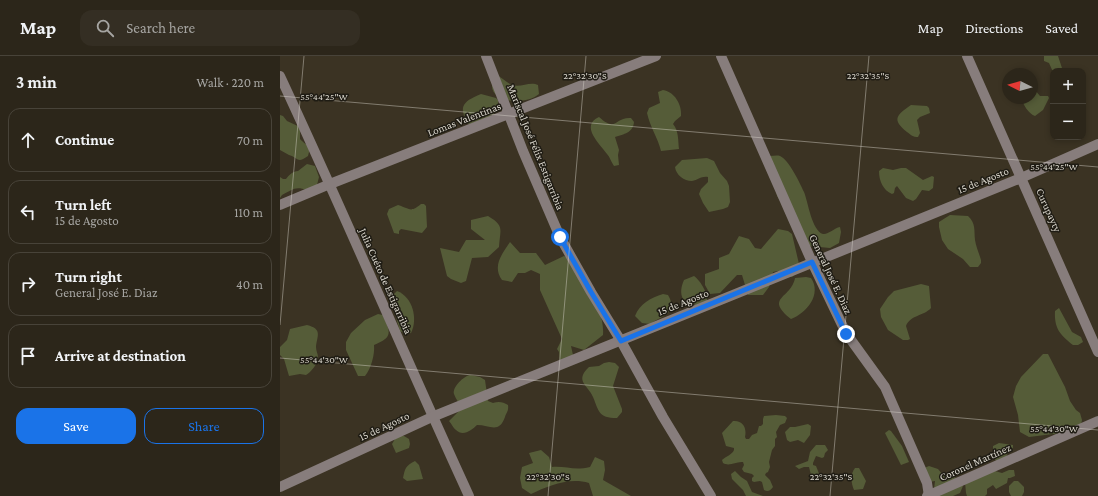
<!DOCTYPE html>
<meta charset="utf-8">
<style>
body{margin:0;font-family:"Crimson Pro",serif;background:#342e23;color:#f1f3f6}
.controls{position:absolute;right:12px;top:12px;display:grid;overflow:hidden;border-radius:8px;box-shadow:0 2px 6px #0003}
.controls button{width:36px;height:36px;display:grid;place-items:center;padding:0;border:0;border-bottom:1px solid #484339;background:#2c261a;color:#f1f3f6;font:20px sans-serif}
.compass{position:absolute;left:722px;top:12px;width:36px;height:36px;border-radius:50%;background:#2c261a;box-shadow:0 2px 6px #0003;rotate:275deg}
.stop{position:absolute;width:12px;height:12px;margin:-9px;border:3px solid #1a73e8;border-radius:50%;background:#fff}
.stop.end{background:#1a73e8;border-color:#fff;box-shadow:0 1px 4px #0008}
.list{margin:0;padding:0;list-style:none}
h2{display:flex;justify-content:space-between;align-items:center;height:52px;margin:0;padding:0 16px;font-size:17px}
h2 small{font-size:13px;font-weight:400;color:#a6a5a2}
.list li{display:grid;grid-template-columns:26px 1fr auto;gap:12px;align-items:center;box-sizing:border-box;height:64px;margin:0 8px 8px;padding:0 8px;border:1px solid #484339;border-radius:12px}
.list b{display:block;font-size:15px;white-space:nowrap}
.list p{margin:0;font-size:13px;white-space:nowrap;color:#a6a5a2}
.list em{font-size:13px;font-style:normal;color:#a6a5a2}
.actions{display:flex;gap:8px;padding:12px 16px}
.actions a{flex:1;padding:9px 0;border:1px solid #1a73e8;border-radius:12px;text-align:center;font-size:14px;color:#1a73e8}
.actions .main{background:#1a73e8;color:#fff}
.icon{flex:none;width:22px;height:22px;fill:none;stroke:currentColor;stroke-width:2;stroke-linecap:round;stroke-linejoin:round}
.map{position:relative;flex:none;width:818px;height:440px;overflow:hidden}
header{display:flex;align-items:center;gap:24px;box-sizing:border-box;height:56px;padding:0 20px;background:#2c261a;border-bottom:1px solid #484339}
header strong{font-size:19px}
nav{display:flex;gap:22px;margin-inline-start:auto;font-size:14px}
.search{width:280px;height:36px;background:#342e23;display:flex;align-items:center;gap:10px;box-sizing:border-box;padding:0 14px;border-radius:12px;color:#a6a5a2;font-size:15px}
main{display:flex}
aside{flex:1;background:#2c261a}
.map>svg:first-child{display:block}
.green{fill:#555c38}
.lines{fill:none;stroke-linecap:round;stroke-linejoin:round}
.minor{stroke:#877d7c;stroke-width:10}
.route{stroke:#1a73e8;stroke-width:5}
.ticks{fill:none;stroke:#d9d5cb;stroke-width:1;stroke-opacity:0.45}
.labels{text-anchor:middle;stroke-width:3;stroke-linejoin:round;paint-order:stroke}
.street-label{font-size:11px;fill:#d9d5cb;stroke:#1f1c14}
.ticks-label{font-size:10px;text-anchor:middle;fill:#d9d5cb;stroke:#1f1c14;stroke-width:3;stroke-linejoin:round;paint-order:stroke}
</style>
<header>
<strong>Map</strong>
<div class="search"><svg class="icon" aria-label="search" viewBox="0 0 24 24"><circle cx="10" cy="10" r="6"/><path d="M15 15l6 6"/></svg>Search here</div>
<nav><a>Map</a><a>Directions</a><a>Saved</a></nav>
</header>
<main>
<aside>
<h2>3 min<small>Walk · 220 m</small></h2>
<ul class="list">
<li><svg class="icon" aria-label="ahead" viewBox="0 0 24 24"><path d="M12 20V5M6 11l6-6 6 6"/></svg><div><b>Continue</b></div><em>70 m</em></li>
<li><svg class="icon" aria-label="left" viewBox="0 0 24 24"><path d="M17 20v-9H6M10 6l-5 5 5 5"/></svg><div><b>Turn left</b><p>15 de Agosto</p></div><em>110 m</em></li>
<li><svg class="icon" aria-label="right" viewBox="0 0 24 24"><path d="M7 20v-9h11M14 6l5 5-5 5"/></svg><div><b>Turn right</b><p>General José E. Diaz</p></div><em>40 m</em></li>
<li><svg class="icon" aria-label="arrive" viewBox="0 0 24 24"><path d="M6 21V4h12l-3 4 3 4H6"/></svg><div><b>Arrive at destination</b></div></li>
</ul>
<div class="actions"><a class="main">Save</a><a>Share</a></div>
</aside>
<div class="map">
<svg width="818" height="440" viewBox="0 0 818 440">
<rect width="100%" height="100%" fill="#3b3323"/>
<!-- green -->
<g class="green">
<polygon points="764,0 778,0 783,15 773,16 769,7 764,5"/>
<path d="M215 18C221 21 226 26 232 29 241 32 250 25 258 29L259 38C247 49 210 48 212 28 212 25 214 21 215 18Z"/>
<path d="M383 34C395 36 402 49 401 60L395 65 393 68C399 75 398 85 399 93L381 95C378 82 370 71 367 57L369 52 380 47 378 36Z"/>
<path d="M752 34H755L760 40H768L769 42 763 54 755 60C749 58 743 49 742 43L752 42Z"/>
<path d="M201 38 216 42 218 44C219 61 203 65 190 70 178 52 181 46 201 38Z"/>
<path d="M631 49 647 50 649 52 650 57 640 61 637 64 640 77 638 81C633 81 631 79 627 76 611 63 617 59 631 49Z"/>
<path d="M0 59 3 60 7 65 20 71V83C25 89 32 89 28 100 17 108 19 102 9 99 6 97 3 96 0 94Z"/>
<path d="M319 61C337 77 334 61 351 62L354 66C353 77 344 78 335 81L339 94 338 99 339 109 334 110C331 106 330 101 327 98 321 89 299 70 319 61Z"/>
<path d="M490 100C493 100 497 99 500 100 509 104 520 127 524 136 528 146 532 175 543 178 548 179 554 172 560 171L561 176 559 187 550 192 529 190 497 140Z"/>
<path d="M427 102 434 105 440 117 447 125 449 130 450 146 448 151 443 153 429 156 423 147 419 138 421 133 428 126V121C421 120 418 124 412 125 404 125 396 119 395 111L402 104Z"/>
<path d="M27 108 35 110 39 121 37 129 27 134C14 130 13 134 2 139L0 142V121L3 123H6C9 119 13 115 18 115Z"/>
<path d="M603 112 613 114 621 112H626L643 124 652 120 654 121 653 132 649 135 642 134 636 143 633 145 626 142 617 130 615 132 614 137 612 138C603 134 599 125 599 115Z"/>
<path d="M141 148H144L146 150 147 171 142 177 121 173 119 175V178L114 177 107 158 109 153 118 149C131 153 130 157 141 148Z"/>
<path d="M670 159 688 160C696 167 694 175 695 184 696 191 699 197 701 204V207L698 211H690L683 203 668 193 662 184 659 171V166Z"/>
<path d="M208 160C225 170 220 173 219 191L208 201 192 202 186 225 181 227 171 223 167 220 160 192 179 196 186 184H205L191 173V164Z"/>
<polygon points="498,173 508,175 512,178 519,208 516,218 512,221 498,215 493,216 489,231 483,239 468,239 462,219 457,219 440,237 430,238 425,229 425,218 439,213 439,202 449,198 459,180 469,183 475,192 481,193"/>
<path d="M230 186 240 197H256L265 209 284 200 289 202C303 225 325 251 323 279L304 294 291 290 293 299 280 306 279 296 277 293 282 283 260 234V218L251 214 245 217H238L232 226 222 224C212 210 222 198 230 186Z"/>
<path d="M414 220C421 225 429 239 427 247L418 252 413 247 403 243C400 237 401 231 404 224Z"/>
<path d="M526 221 531 222C542 238 527 257 511 263 484 241 511 243 515 222Z"/>
<path d="M641 228 649 230 651 252C644 260 630 259 626 270L630 283 628 284H623L608 274 601 261 600 253 608 241 614 235Z"/>
<path d="M117 235C133 241 138 263 131 277L126 278 120 275 112 248V240Z"/>
<path d="M383 238 388 239C399 258 381 260 370 268L362 267 355 260C360 247 371 242 383 238Z"/>
<path d="M779 252 792 276 801 281 803 286 798 289H793C780 279 774 272 775 255Z"/>
<path d="M98 258 103 259C110 276 114 281 94 289 95 298 91 313 85 320H78L66 294V286L71 277 85 264Z"/>
<path d="M27 269C43 273 37 280 36 291 36 295 38 298 38 301 38 308 31 316 26 319L20 318 9 320 4 303 0 299V291L7 284 10 273Z"/>
<polygon points="763,298 768,298 785,331 790,345 796,354 800,357 802,364 801,369 783,379 773,378 749,381 740,376 738,359 733,341 736,330 741,321"/>
<path d="M329 306 335 307 339 311 333 330 342 353V356L337 362C318 362 319 355 313 341 308 329 294 325 309 311L319 310 324 307Z"/>
<path d="M190 319 200 321 205 324 208 345 213 347C219 345 223 346 228 349 229 355 226 357 225 361 219 378 210 369 197 369 192 374 183 381 176 374 173 372 172 368 169 365L181 353C180 347 176 344 174 338 172 331 184 320 190 319Z"/>
<path d="M496 359 505 360 507 362 505 367 500 369 496 376 497 381 495 383V390L492 394 489 406 490 411 488 416 486 417 485 419 490 424 493 431C490 435 488 436 484 434L482 426 480 425 474 426 472 425V422L474 420 472 418 464 416 462 413 464 409 463 406C456 405 450 411 443 407L442 404C446 400 452 399 454 394V392L446 390 442 377 453 365C463 364 467 372 465 381L466 383H469L472 379 477 377 479 370H481L483 368V363L484 360Z"/>
<polygon points="528,368 531,370 530,379 524,387 518,384 510,386 507,384 505,376 510,371 515,371"/>
<polygon points="609,374 611,375 622,390 629,406 621,409 605,377"/>
<polygon points="120,380 124,380 129,383 130,388 129,392 116,397 112,388 115,383"/>
<polygon points="719,387 733,389 733,392 728,396 726,402 716,405 713,399 713,390"/>
<polygon points="536,389 545,389 548,394 545,397 544,401 542,402 536,400 533,407 533,409 536,410 540,420 536,422 531,419 529,411 524,411 519,413 515,410 528,405 530,396"/>
<path d="M261 394 269 401 272 411C287 410 294 415 310 411L315 401 324 405 325 414 323 424 351 440H313L309 427C289 421 268 430 251 438L242 432 240 422 242 411 253 407 249 397Z"/>
<path d="M135 405 139 409 143 423 127 425 123 422C125 413 125 410 135 405Z"/>
<polygon points="649,410 658,413 663,419 675,421 683,430 680,437 673,440 658,440 654,433 655,425 649,426 642,413"/>
<path d="M575 412H579L586 425 583 433 574 434C571 427 570 418 575 412Z"/>
<polygon points="729,414 734,414 735,420 730,422 728,422 727,427 716,433 713,429 707,433 707,438 705,440 687,440 686,437 685,426 715,415 722,417"/>
<polygon points="455,415 461,421 467,425 472,436 483,440 466,440 463,434 452,423 451,418"/>
<polygon points="734,425 738,425 744,431 744,436 742,440 731,440 729,436 729,430"/>
</g>
<g class="lines">
<!-- minor -->
<g class="minor">
<polyline points="206,0 243,95 280,181 311,236 341,285 383,361 431,440"/>
<polyline points="441,0 532,206 566,277 605,331 647,427 649,440"/>
<polyline points="687,0 818,296"/>
<path d="M0 20C65 159 125 301 189 440"/>
<polyline points="0,149 50,128 376,0"/>
<polyline points="0,431 152,361 741,122 818,88"/>
<polyline points="647,440 818,365"/>
</g>
</g>
<g class="lines">
<!-- route -->
<polyline class="route" points="280,181 311,236 341,285 532,206 566,278"/>
</g>
<!-- ticks -->
<path class="ticks" d="M0 40 818 111M0 269 24 0M0 302 818 374M268 440 306 0M550 440 589 0"/>
<g class="labels">
<!-- street labels -->
<g class="street-label">
<text transform="translate(184 63) rotate(-21)" y="4">Lomas Valentinas</text>
<text transform="translate(256 91) rotate(68)" y="4">Mariscal José Félix Estigarribia</text>
<text transform="translate(703 124) rotate(-22)" y="4">15 de Agosto</text>
<text transform="translate(769 154) rotate(66)" y="4">Curupayty</text>
<text transform="translate(551 218) rotate(65)" y="4">General José E. Diaz</text>
<text transform="translate(106 225) rotate(66)" y="4">Julia Cuéto de Estigarribia</text>
<text transform="translate(403 246) rotate(-22)" y="4">15 de Agosto</text>
<text transform="translate(104 370) rotate(-25)" y="4">15 de Agosto</text>
<text transform="translate(695 406) rotate(-24)" y="4">Coronel Martínez</text>
</g>
</g>
<g class="ticks-label">
<text x="305" y="23">22°32'30"S</text>
<text x="588" y="23">22°32'35"S</text>
<text x="44" y="44">55°44'25"W</text>
<text x="774" y="114">55°44'25"W</text>
<text x="44" y="307">55°44'30"W</text>
<text x="774" y="376">55°44'30"W</text>
<text x="268" y="424">22°32'30"S</text>
<text x="551" y="424">22°32'35"S</text>
</g>
</svg>
<div class="controls">
<button>+</button>
<button>−</button>
</div>
<svg class="compass" viewBox="-18 -18 36 36"><path d="M0-13l5 13h-10z" fill="#e53935"/><path d="M0 13l5-13h-10z" fill="#a6a5a2"/></svg>
<div class="stop" style="left:280px;top:181px"></div>
<div class="stop end" style="left:566px;top:278px"></div>
</div>
</main>
